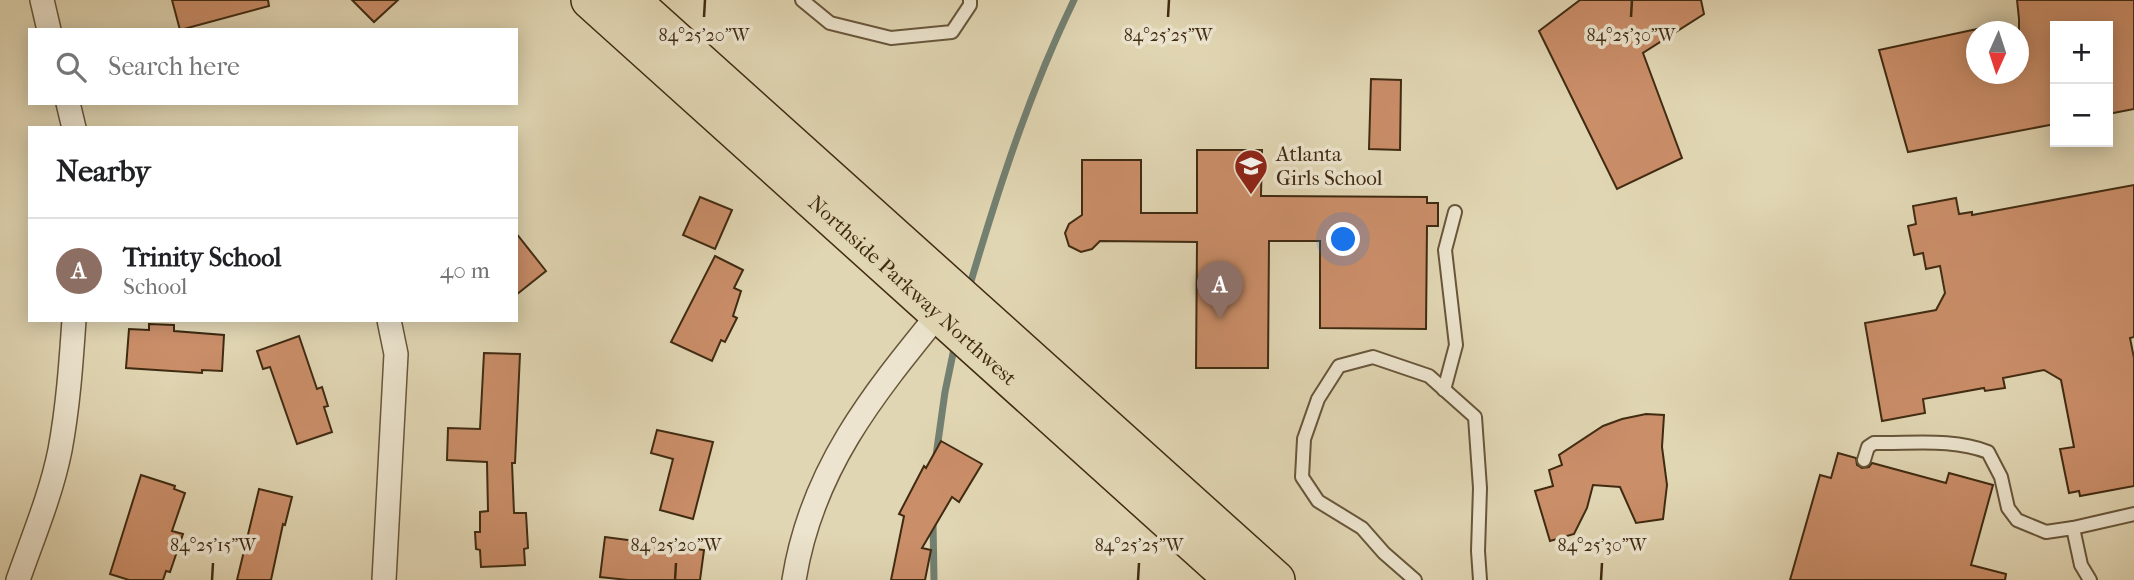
<!DOCTYPE html>
<meta charset="utf-8">
<style>
body{margin:0;font-family:"IM FELL French Canon",serif;background:#f2f2f2;color:#202124}
.controls{position:absolute;right:21px;top:21px;display:grid;overflow:hidden;border-radius:0px;box-shadow:0 4px 18px #0003}
.controls button{width:63px;height:63px;display:grid;place-items:center;padding:0;border:0;border-bottom:2px solid #e0e0e0;background:#fff;color:#202124;font:35px sans-serif}
.compass{position:absolute;left:1966px;top:21px;width:63px;height:63px;border-radius:50%;background:#fff;box-shadow:0 4px 18px #0003;rotate:183deg}
.you{position:absolute;left:1344px;top:240px;width:24px;height:24px;margin:-18px;border:5px solid #fff;border-radius:50%;background:#1a73e8;box-shadow:0 0 0 10px #1a73e833}
.badge{display:grid;place-items:center;width:46px;height:46px;border-radius:50%;background:#0b8043;color:#fff;font-size:23px;font-weight:700}
.pin{position:absolute;translate:-50% -58px;filter:drop-shadow(0 2px 4px #0008)}
.pin::after{content:'';position:absolute;top:37px;width:24px;height:21px;background:inherit;clip-path:polygon(0 0,100% 0,50% 100%)}
.list{margin:0;padding:0;list-style:none}
h2{display:flex;justify-content:space-between;align-items:center;height:91px;margin:0;padding:0 28px;font-size:30px}
h2 small{font-size:23px;font-weight:400;color:#757577}
.list li{display:grid;grid-template-columns:46px 1fr auto;gap:21px;align-items:center;box-sizing:border-box;height:105px;padding:0 28px;border-top:2px solid #e0e0e0}
.list b{display:block;font-size:26px;white-space:nowrap}
.list p{margin:0;font-size:23px;white-space:nowrap;color:#757577}
.list em{font-size:23px;font-style:normal;color:#757577}
.icon{flex:none;width:38px;height:38px;fill:none;stroke:currentColor;stroke-width:2;stroke-linecap:round;stroke-linejoin:round}
.map{position:relative;flex:none;width:2134px;height:580px;overflow:hidden}
.search{position:absolute;background:#fff;box-shadow:0 4px 18px #0003;left:28px;top:28px;width:490px;height:77px;display:flex;align-items:center;gap:18px;box-sizing:border-box;padding:0 24px;border-radius:0px;color:#757577;font-size:26px}
.panel{position:absolute;background:#fff;box-shadow:0 4px 18px #0003;left:28px;top:126px;width:490px;height:196px;border-radius:0px}
.map>svg:first-child{display:block}
.lines{fill:none;stroke-linecap:round;stroke-linejoin:round}
.stream{stroke:#738071;stroke-width:7}
.building{fill:#ca8e69;stroke:#402b12;stroke-width:2}
.service-casing{stroke:#68563a;stroke-width:16}
.minor-casing{stroke:#68563a;stroke-width:26}
.primary-casing{stroke:#402b12;stroke-width:40}
.service{stroke:#ece4ce;stroke-width:12}
.minor{stroke:#ece4ce;stroke-width:23}
.primary{stroke:#e1d6b3;stroke-width:37}
.ticks{fill:none;stroke:#402b12;stroke-width:2.5}
.labels{text-anchor:middle;stroke-width:7;stroke-linejoin:round;paint-order:stroke}
.poi-label{font-size:21px;fill:#402b12;stroke:#ece4ce;text-anchor:start}
.street-label{font-size:21px;fill:#402b12;stroke:#ece4ce}
.ticks-label{font-size:18px;text-anchor:middle;fill:#402b12;stroke:#ece4ce;stroke-width:7;stroke-linejoin:round;paint-order:stroke}
</style>
<div class="map">
<svg width="2134" height="580" viewBox="0 0 2134 580">
<rect width="100%" height="100%" fill="#e1d6b3"/>
<filter id="stains"><feTurbulence type="fractalNoise" baseFrequency=".00286" numOctaves="4"/><feColorMatrix values="0 0 0 0 .2 0 0 0 0 .09 0 0 0 0 .02 0 0 0 .5 -.17"/></filter>
<radialGradient id="worn" r=".72"><stop offset=".6" stop-color="#630" stop-opacity="0"/><stop offset="1" stop-color="#630" stop-opacity=".3"/></radialGradient>
<g class="lines">
<!-- stream -->
<g class="stream">
<path d="M969 288C998 190 1029 93 1074 0"/>
<polyline points="936,456 945,392 955,344"/>
<polyline points="933,521 934,580"/>
</g>
</g>
<!-- building -->
<g class="building">
<polygon points="172,0 268,0 269,6 180,30"/>
<polygon points="352,0 398,0 374,22"/>
<polygon points="1580,0 1701,0 1704,14 1643,53 1682,158 1617,189 1539,31"/>
<polygon points="2017,0 2134,0 2134,109 2108,114 2108,26 2055,26 2055,124 1908,152 1879,50 1977,29 1977,74 2019,74 2019,19"/>
<polygon points="1371,79 1401,80 1400,150 1369,149"/>
<polygon points="1197,150 1262,150 1261,196 1427,197 1427,203 1438,203 1438,226 1427,226 1426,329 1320,328 1320,241 1269,241 1268,368 1196,368 1197,242 1100,241 1092,249 1081,252 1069,246 1065,233 1069,224 1082,215 1082,160 1141,160 1141,213 1197,213"/>
<polygon points="2134,185 2134,337 2130,338 2134,358 2134,486 2080,496 2079,491 2069,493 2060,449 2074,447 2061,380 2044,370 2003,378 2005,388 1985,391 1984,388 1923,399 1925,413 1882,421 1865,323 1936,310 1945,293 1940,266 1926,269 1923,253 1914,255 1908,226 1916,224 1913,206 1956,198 1959,214 1972,212 1972,215"/>
<polygon points="700,197 732,210 715,249 683,235"/>
<polygon points="516,233 546,271 516,295"/>
<polygon points="715,256 743,270 734,288 741,291 733,316 737,318 725,342 721,340 712,361 671,342"/>
<polygon points="149,324 174,325 174,331 224,335 222,371 202,370 202,373 126,368 129,329 149,330"/>
<polygon points="299,336 317,389 322,387 328,406 324,407 332,432 297,444 270,367 263,369 257,351"/>
<polygon points="484,353 520,354 515,463 512,463 514,513 526,513 528,548 524,549 525,565 481,567 480,550 476,549 475,532 480,532 480,512 488,511 487,462 447,460 448,428 480,429"/>
<polygon points="1646,414 1664,415 1662,447 1667,485 1663,519 1636,523 1620,487 1593,485 1587,508 1574,534 1550,541 1535,491 1553,486 1549,470 1562,465 1559,455 1603,426 1622,419"/>
<polygon points="657,430 713,442 693,519 660,510 673,459 651,453"/>
<polygon points="941,441 982,464 959,502 952,497 922,548 931,550 925,580 891,580 904,516 899,514 924,466 926,468"/>
<polygon points="1838,453 1856,458 1857,465 1862,468 1869,467 1872,463 1946,483 1949,473 1993,485 1971,565 2006,574 2005,580 1790,580 1820,475 1831,478"/>
<polygon points="141,475 175,486 174,489 185,493 172,531 183,534 170,572 166,571 163,580 129,580 110,574"/>
<polygon points="259,489 292,497 285,525 283,524 271,580 237,580"/>
<polygon points="605,537 704,550 700,580 628,580 600,577"/>
</g>
<g class="lines">
<!-- service casing -->
<g class="service-casing">
<g id="service">
<polyline points="802,0 830,23 891,38 952,32 970,5 970,0"/>
<polyline points="1444,390 1456,345 1445,250 1455,212"/>
<path d="M1864 460 1868 447 1874 443C1912 444 1952 438 1988 452L2001 477 2008 508 2017 520 2046 532 2073 528 2081 565 2090 580"/>
<polyline points="2073,528 2134,514"/>
<polyline points="1415,580 1384,553 1362,528 1318,501 1302,477 1304,439 1318,399 1339,366 1373,357 1429,376 1475,417 1480,488 1478,551 1480,580"/>
</g>
</g>
<!-- minor casing -->
<g class="minor-casing">
<g id="minor">
<polyline points="42,0 49,30"/>
<polyline points="68,103 74,128"/>
<path d="M18 580C33 537 51 495 60 450 68 407 71 364 74 320"/>
<polyline points="384,580 396,354 389,320"/>
<path d="M794 580C812 467 875 392 945 306"/>
</g>
</g>
<!-- primary casing -->
<g class="primary-casing">
<g id="primary">
<path id="s1" d="M590 0 1234 580"/>
<polyline points="631,0 1276,580"/>
</g>
</g>
<!-- service -->
<use href="#service" class="service"/>
<!-- minor -->
<use href="#minor" class="minor"/>
<!-- primary -->
<use href="#primary" class="primary"/>
</g>
<!-- ticks -->
<path class="ticks" d="M704 17 705 0M1168 17 1169 0M1631 17 1632 0M212 580 213 563M675 580 676 563M1138 580 1139 563M1601 580 1602 563"/>
<!-- icons -->
<defs>
<g id="school-pin" transform="scale(1.75)"><path d="M0 17L-7.5 6A9.5 9.5 0 1 1 7.5 6Z" fill="#8f2418" stroke="#ece4ce"/><path d="M0-5L7-2L0 1L-7-2ZM-4 1L0 2.5L4 1V4Q0 6-4 4Z" fill="#fff"/></g>
</defs>
<g fill-rule="evenodd">
<use href="#school-pin" x="1251" y="166"/>
</g>
<g class="labels">
<!-- poi labels -->
<g class="poi-label">
<text x="1276" y="161">Atlanta<tspan x="1276" dy="24">Girls School</tspan></text>
</g>
<!-- street labels -->
<g class="street-label">
<text dy="7" stroke="none"><textPath href="#s1" startOffset="434">Northside Parkway Northwest</textPath></text>
</g>
</g>
<g class="ticks-label">
<text x="1631" y="41">84°25'30"W</text>
<text x="704" y="41">84°25'20"W</text>
<text x="1168" y="41">84°25'25"W</text>
<text x="213" y="551">84°25'15"W</text>
<text x="676" y="551">84°25'20"W</text>
<text x="1139" y="551">84°25'25"W</text>
<text x="1602" y="551">84°25'30"W</text>
</g>
<rect width="100%" height="100%" filter="url(#stains)"/>
<rect width="100%" height="100%" fill="url(#worn)"/>
</svg>
<div class="controls">
<button>+</button>
<button>−</button>
</div>
<svg class="compass" viewBox="-18 -18 36 36"><path d="M0-13l5 13h-10z" fill="#e53935"/><path d="M0 13l5-13h-10z" fill="#757577"/></svg>
<div class="you"></div>
<div class="pin badge" style="left:1220px;top:319px;background:#8d6e63">A</div>
<div class="search"><svg class="icon" aria-label="search" viewBox="0 0 24 24"><circle cx="10" cy="10" r="6"/><path d="M15 15l6 6"/></svg>Search here</div>
<section class="panel">
<h2>Nearby<small></small></h2>
<ul class="list">
<li><span class="badge" style="background:#8d6e63">A</span><div><b>Trinity School</b><p>School</p></div><em>40 m</em></li>
</ul>
</section>
</div>
